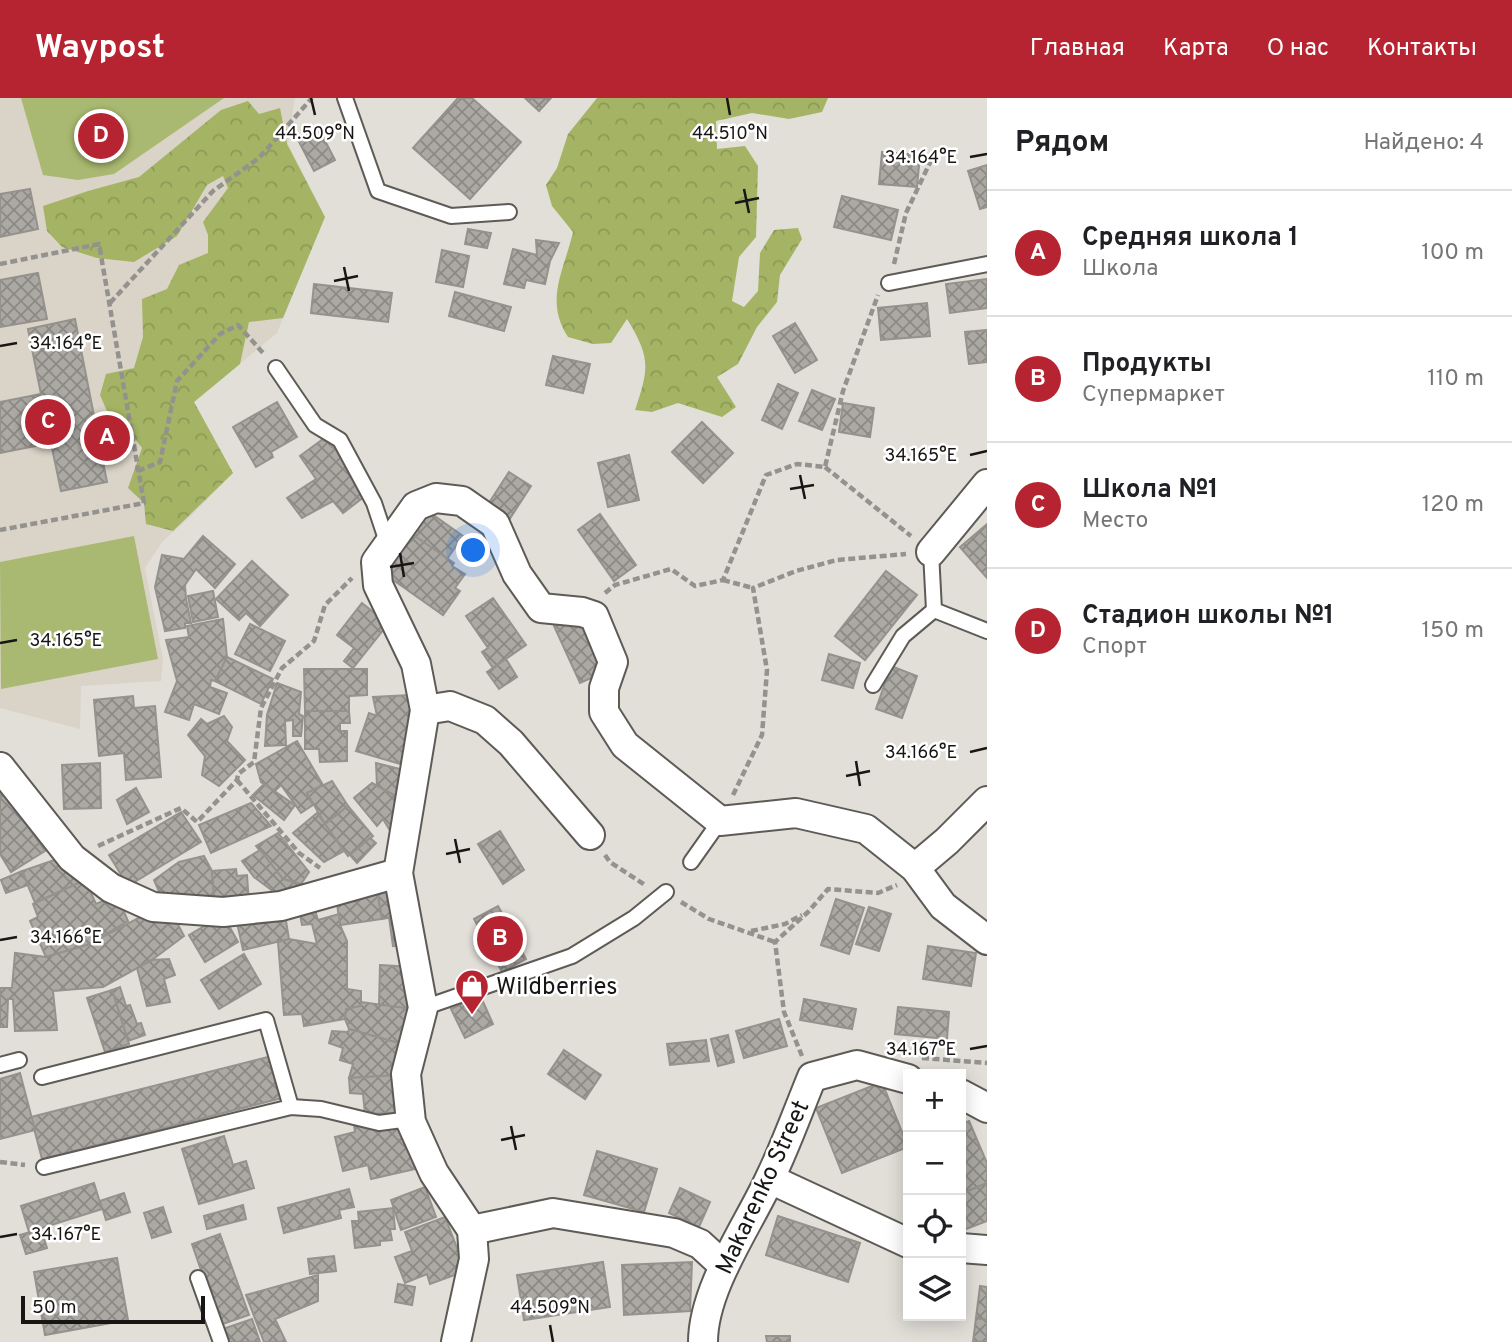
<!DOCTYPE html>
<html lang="ru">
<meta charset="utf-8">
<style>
body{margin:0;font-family:Overpass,sans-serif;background:#f2f2f2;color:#202124}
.controls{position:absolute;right:21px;bottom:21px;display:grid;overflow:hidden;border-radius:0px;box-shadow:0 4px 18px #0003}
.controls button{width:63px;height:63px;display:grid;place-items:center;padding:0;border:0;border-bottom:2px solid #e0e0e0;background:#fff;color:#202124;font:35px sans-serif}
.scale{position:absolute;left:21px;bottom:18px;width:184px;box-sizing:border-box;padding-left:7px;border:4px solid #171614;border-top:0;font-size:19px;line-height:24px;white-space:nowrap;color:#171614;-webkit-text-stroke:5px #fff;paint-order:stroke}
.you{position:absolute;left:474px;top:453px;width:24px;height:24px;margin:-18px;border:5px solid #fff;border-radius:50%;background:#1a73e8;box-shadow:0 0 0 10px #1a73e833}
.badge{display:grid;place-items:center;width:46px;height:46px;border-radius:50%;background:#b52430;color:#fff;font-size:23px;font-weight:700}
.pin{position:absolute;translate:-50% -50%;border:4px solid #fff;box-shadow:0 2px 7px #0006}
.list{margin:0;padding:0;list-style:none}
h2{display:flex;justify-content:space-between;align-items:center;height:91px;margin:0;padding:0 28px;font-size:30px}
h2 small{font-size:23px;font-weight:400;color:#757577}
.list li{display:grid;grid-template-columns:46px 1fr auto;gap:21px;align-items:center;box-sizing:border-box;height:126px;padding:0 28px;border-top:2px solid #e0e0e0}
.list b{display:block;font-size:26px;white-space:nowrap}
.list p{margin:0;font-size:23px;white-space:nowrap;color:#757577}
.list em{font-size:23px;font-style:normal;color:#757577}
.icon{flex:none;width:38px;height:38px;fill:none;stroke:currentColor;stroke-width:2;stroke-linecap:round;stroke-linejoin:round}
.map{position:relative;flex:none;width:987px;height:1244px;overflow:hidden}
header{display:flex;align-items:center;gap:42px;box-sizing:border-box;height:98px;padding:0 35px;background:#b52430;color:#fff}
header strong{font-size:33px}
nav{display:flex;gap:38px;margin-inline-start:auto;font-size:24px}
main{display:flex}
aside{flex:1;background:#fff}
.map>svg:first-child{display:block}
.built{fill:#dad3c7}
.green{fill:#aab971}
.forest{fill:url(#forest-crowns)}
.building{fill:url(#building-cross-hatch);stroke:#95928d;stroke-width:2}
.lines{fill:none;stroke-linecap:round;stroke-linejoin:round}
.lane-casing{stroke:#5e5b57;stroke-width:18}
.street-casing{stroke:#5e5b57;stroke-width:32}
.path{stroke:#94928e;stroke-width:4.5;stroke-dasharray:7 3.5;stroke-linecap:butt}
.lane{stroke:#fff;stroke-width:14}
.street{stroke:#fff;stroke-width:28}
.ticks{fill:none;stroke:#171614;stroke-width:2.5}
.labels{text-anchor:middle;stroke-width:5;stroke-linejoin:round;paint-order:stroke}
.poi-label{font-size:24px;fill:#171614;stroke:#fff;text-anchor:start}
.street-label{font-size:24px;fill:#171614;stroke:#fff}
.ticks-label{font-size:18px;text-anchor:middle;fill:#171614;stroke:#fff;stroke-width:5;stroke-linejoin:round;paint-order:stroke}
</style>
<header>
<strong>Waypost</strong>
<nav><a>Главная</a><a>Карта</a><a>О нас</a><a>Контакты</a></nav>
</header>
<main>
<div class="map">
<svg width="987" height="1244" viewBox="0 0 987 1244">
<defs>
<pattern id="forest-crowns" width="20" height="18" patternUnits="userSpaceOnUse" patternTransform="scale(1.75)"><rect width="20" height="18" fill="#a4b464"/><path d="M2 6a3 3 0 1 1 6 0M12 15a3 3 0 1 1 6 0" fill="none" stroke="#8c9a56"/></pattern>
<pattern id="building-cross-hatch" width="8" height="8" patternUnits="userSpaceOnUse" patternTransform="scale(1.75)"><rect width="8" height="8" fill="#aca9a4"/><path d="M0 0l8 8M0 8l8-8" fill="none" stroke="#8b8984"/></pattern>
</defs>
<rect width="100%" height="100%" fill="#e2dfd9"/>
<!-- built -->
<polygon class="built" points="0,0 295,0 288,46 325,119 277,235 194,304 233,375 192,417 163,443 145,470 163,561 161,583 81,588 80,631 0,610"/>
<!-- green -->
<g class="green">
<polygon points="21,0 224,0 114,76 78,82 43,77"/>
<polygon points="134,438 158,561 1,591 0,464"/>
</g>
<!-- forest -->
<g class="forest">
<path d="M597 0H828L822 14 789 21 752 15 716 23 717 51 745 48 758 68 756 139 739 159 732 203 744 209 758 193 760 155 774 132 798 130 802 141 780 177 777 204 757 229 738 266 717 279 736 309 722 319 678 305 652 314 635 312C649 270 651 260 627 221L611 245 593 246 568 239C544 202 564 173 573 134L552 108 546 87 557 70 568 36Z"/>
<polygon points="248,3 259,16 280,10 287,46 325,119 283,220 249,224 240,266 194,304 233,375 173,433 146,426 144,405 128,390 142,350 129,333 113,327 100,297 106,276 134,270 143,239 142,201 167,191 179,167 208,155 208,137 203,124 228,90 223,78 207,87 177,138 134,164 97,160 62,149 47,133 43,108 88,93 139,79 221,12"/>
</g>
<!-- building -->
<g class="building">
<polygon points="458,0 472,0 521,44 470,101 413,50"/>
<polygon points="525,0 551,0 539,13"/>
<polygon points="318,29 335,62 314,73 297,40"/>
<polygon points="882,54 920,57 917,89 879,86"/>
<polygon points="987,67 987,109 980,111 968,73"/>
<polygon points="30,91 38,131 0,139 0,96"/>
<polygon points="842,98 898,112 891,142 834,129"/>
<polygon points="468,131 491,135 487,150 465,146"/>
<polygon points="536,142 559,145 550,163 545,186 526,182 524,190 504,186 513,151 537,157"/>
<polygon points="442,152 469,158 463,189 436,184"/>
<polygon points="38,175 47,221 0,229 0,182"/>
<polygon points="987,181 987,210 950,215 946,186"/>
<polygon points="314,186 392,195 388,224 311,215"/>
<polygon points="455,194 511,209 504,233 449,218"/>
<polygon points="927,205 930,238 881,242 878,210"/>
<polygon points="75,221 107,384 61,393 51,345 0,355 0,304 41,296 28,231"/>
<polygon points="795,225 817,262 795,275 773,238"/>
<polygon points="987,232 987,264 969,266 965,234"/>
<polygon points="553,258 590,266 583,295 546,287"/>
<polygon points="778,286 798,295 782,331 762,322"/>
<polygon points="812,292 835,301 822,332 799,323"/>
<polygon points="277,304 297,339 271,354 273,359 256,369 233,329"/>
<polygon points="843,305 874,310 870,339 839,334"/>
<polygon points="702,324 733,355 703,385 672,354"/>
<polygon points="323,341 338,354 364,399 343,415 333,403 302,420 287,400 316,381 300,358"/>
<polygon points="629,357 639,402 608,409 598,365"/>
<polygon points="509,374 531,388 509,422 487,408"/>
<polygon points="422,409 463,438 447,461 406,432"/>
<polygon points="600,416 636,467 614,483 578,432"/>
<polygon points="987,426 987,480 960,449"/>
<polygon points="406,432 454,465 452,468 465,476 455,490 460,493 443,517 379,472"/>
<polygon points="203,438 235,466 215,490 196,471 185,487 186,501 191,525 185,525 185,530 165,533 155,489 162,457 184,461"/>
<polygon points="252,463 288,497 260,528 246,515 239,522 216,501"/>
<polygon points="886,473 917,497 865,562 835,538"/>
<polygon points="213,493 218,519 193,524 188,498"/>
<polygon points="493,500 526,547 493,570 482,554 488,550 466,518"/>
<polygon points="362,505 388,526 353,570 344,563 354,550 337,537"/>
<polygon points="572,520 591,523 605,574 580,585 554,528"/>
<polygon points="223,521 227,559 215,583 211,582 210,589 227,595 219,616 194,606 189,622 165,614 177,583 166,542 189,539 187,528"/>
<polygon points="250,526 285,543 270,573 235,556"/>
<polygon points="829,556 860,565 853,590 822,582"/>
<polygon points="227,559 273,581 261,606 215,583"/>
<polygon points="506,561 517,579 499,591 487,574"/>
<polygon points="891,568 917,578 902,620 876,611"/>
<polygon points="304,571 367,571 367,597 349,598 349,613 305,613"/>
<polygon points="277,585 301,594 299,616 303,618 301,638 293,638 293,622 285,623 286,647 265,648 267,617"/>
<polygon points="410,597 414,632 407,668 356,653 369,615 377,618 373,599"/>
<polygon points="133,598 134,610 155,608 161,679 126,682 124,655 99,658 94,602"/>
<polygon points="305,613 349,613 350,625 340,625 340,633 347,633 347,663 320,664 319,651 305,651"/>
<polygon points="224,618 232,629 227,643 245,662 219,688 202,677 205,658 188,637 201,621 207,626"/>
<polygon points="297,643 323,687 307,695 313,707 301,715 281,687 275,693 261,684 256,666"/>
<polygon points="100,665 101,710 64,711 62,667"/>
<polygon points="376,665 408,673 403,702 377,688"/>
<polygon points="332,683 348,708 325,726 307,695"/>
<polygon points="372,685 403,702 398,722 389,731 383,721 377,728 354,700"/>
<polygon points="264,686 295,707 284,722 253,697"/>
<polygon points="0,689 45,753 11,774 0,756"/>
<polygon points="136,690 149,714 127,726 117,702"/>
<polygon points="251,705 271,728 211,755 199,727"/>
<polygon points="348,708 373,738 348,758 325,726"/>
<polygon points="181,714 201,744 128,788 109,757"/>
<polygon points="317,715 344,753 324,764 293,735"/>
<polygon points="500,733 524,772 503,786 478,746"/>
<polygon points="278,735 309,774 301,786 283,781 256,748"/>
<polygon points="370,740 376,745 357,765 350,757"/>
<polygon points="260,752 283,781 301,786 308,796 282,800 254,779 242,763"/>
<polygon points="204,758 212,773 215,808 163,803 154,782 179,764"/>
<polygon points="54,762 85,782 35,805 22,773"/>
<polygon points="236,771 237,778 247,777 249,805 215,808 212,773"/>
<polygon points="22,773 28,787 6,795 1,782"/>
<polygon points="85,782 96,806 117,797 128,823 87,847 46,859 30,823 38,819 33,806"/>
<polygon points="398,789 403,817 382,821 377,793"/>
<polygon points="377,793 382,821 340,827 336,799"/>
<polygon points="836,801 864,810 849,856 821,847"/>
<polygon points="313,806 318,822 339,816 340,827 347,843 347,891 361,893 361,908 346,911 345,921 304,928 302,916 284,917 278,844 289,841 317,846 312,826 302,827 299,811"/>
<polygon points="498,808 526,861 502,874 474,821"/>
<polygon points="869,809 891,816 879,853 856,846"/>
<polygon points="148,815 174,819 184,838 152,862 103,889 53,893 57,932 15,933 13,901 8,901 7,929 0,929 0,890 12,890 15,855 46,859 87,847"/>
<polygon points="223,817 238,844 205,864 189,837"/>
<polygon points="285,817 289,841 243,852 236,820"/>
<polygon points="403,817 407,846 393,848 389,819"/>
<polygon points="928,848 976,855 971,888 923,881"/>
<polygon points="244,856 261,886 219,911 201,882"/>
<polygon points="169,861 175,877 164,881 170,904 147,908 137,870 152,862"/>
<polygon points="380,867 412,869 412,911 379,907"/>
<polygon points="120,889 126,908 130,907 137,926 141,925 145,937 128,943 112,892"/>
<polygon points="112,892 129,946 105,954 87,900"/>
<polygon points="480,897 493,926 465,940 451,911"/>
<polygon points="804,901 856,911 852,931 800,922"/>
<polygon points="361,904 412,911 402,946 349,931 345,921 346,911 361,908"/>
<polygon points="898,909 949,914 947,941 895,936"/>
<polygon points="779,921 787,948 744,960 736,933"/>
<polygon points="349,931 402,946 401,977 349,980 353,966 340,962 343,950 329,945 332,933 348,934"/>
<polygon points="728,937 734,964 718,968 711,941"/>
<polygon points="706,942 709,963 670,967 667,946"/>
<polygon points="564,952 601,977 585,1001 548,976"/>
<polygon points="272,958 282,1000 42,1061 31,1019"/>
<polygon points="20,975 35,1032 0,1041 0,981"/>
<polygon points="401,977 399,1015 365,1016 363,996 350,995 349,980"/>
<polygon points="882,984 908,1049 842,1075 816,1010"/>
<polygon points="969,1023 987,1065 987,1085 961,1096 961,1026"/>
<polygon points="354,1027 380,1030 403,1027 415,1071 371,1081 368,1067 343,1073 335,1039 355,1034"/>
<polygon points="224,1038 233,1067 246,1063 254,1090 199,1106 182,1051"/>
<polygon points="597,1053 657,1071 644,1114 584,1097"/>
<polygon points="94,1085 102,1111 29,1134 21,1108"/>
<polygon points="987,1085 987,1123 961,1133 961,1096"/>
<polygon points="425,1089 436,1119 401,1132 391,1102"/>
<polygon points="680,1090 710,1104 699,1129 669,1115"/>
<polygon points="349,1091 354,1109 339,1112 341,1120 284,1135 278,1110"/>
<polygon points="124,1095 130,1114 106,1122 100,1103"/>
<polygon points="243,1107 246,1121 207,1131 204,1118"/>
<polygon points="163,1109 171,1134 152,1140 144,1115"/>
<polygon points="393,1110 395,1131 390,1131 392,1142 380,1143 380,1147 355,1150 352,1123 359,1123 358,1114"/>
<polygon points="778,1118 860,1145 848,1184 766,1157"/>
<polygon points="445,1119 466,1173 430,1186 427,1176 405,1185 395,1159 412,1153 405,1134"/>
<polygon points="41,1131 47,1150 26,1156 20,1137"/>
<polygon points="220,1136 249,1217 220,1227 192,1146"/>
<polygon points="334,1158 336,1173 310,1176 308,1161"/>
<polygon points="117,1160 128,1222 45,1237 34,1174"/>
<polygon points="603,1164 610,1209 524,1222 517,1177"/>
<polygon points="692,1164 690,1213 624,1217 622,1167"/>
<polygon points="318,1177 318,1203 275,1221 286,1244 264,1244 246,1197"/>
<polygon points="398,1186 415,1189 412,1207 395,1204"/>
<polygon points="980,1188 987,1189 987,1222 976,1220"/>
<polygon points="976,1220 987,1222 987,1244 973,1244"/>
<polygon points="252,1221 260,1244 227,1244 223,1231"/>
<polygon points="766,1238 790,1238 790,1244 767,1244"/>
</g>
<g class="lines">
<!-- lane casing -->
<g class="lane-casing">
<g id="lane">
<polyline points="345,0 378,93 451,118 509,114"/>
<polyline points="889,185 987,166"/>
<polyline points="276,270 315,327 340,342 374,405 388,447"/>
<polyline points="931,454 934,512 987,533"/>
<polyline points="873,587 903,538 934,512"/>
<polyline points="691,764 720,723"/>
<polyline points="423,910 572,858 634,820 666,794"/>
<polyline points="0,967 19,962"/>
<polyline points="42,979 266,922 291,1009"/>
<polyline points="44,1069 291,1009 321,1011 379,1025 410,1021"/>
<polyline points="198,1180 221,1244"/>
</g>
</g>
<!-- street casing -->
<g class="street-casing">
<g id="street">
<polyline points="931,454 987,386"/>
<polyline points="425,612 450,608 485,622 511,645 590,737"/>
<polyline points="0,669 72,760 111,790 153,809 223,814 281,808 398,775"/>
<polyline points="915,770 947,743 987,703"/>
<polyline points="961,996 987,1010"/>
<polyline points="770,1081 908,1145"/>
<polyline points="472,1132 553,1115 674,1135 700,1146 724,1168"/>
<polyline points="961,1150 987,1152"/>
<polyline points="456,1244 474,1161 472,1132 434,1075 411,1024 406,976 423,910 398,775 425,612 416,566 378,487 376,464 416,408 436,400 462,403 495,426 517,476 541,510 582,514 594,518 613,564 604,590 604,614 625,647 720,723 796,715 866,731 915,770 943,808 987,842"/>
<path d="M703 1244C703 1190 748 1128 770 1080 786 1047 798 1013 812 979L857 967 908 981"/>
</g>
</g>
<!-- path -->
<g class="path">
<polyline points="0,166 99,146 144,405 0,432"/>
<polyline points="894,166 906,115 935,54"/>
<polyline points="110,205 213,93 259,60 312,0"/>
<polyline points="825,369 911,438"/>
<polyline points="138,373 160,364 177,283 220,236 238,227 264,256"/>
<polyline points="723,482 753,490"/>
<polyline points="605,495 615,487 671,471 695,488 723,482 766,377 797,366 825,369 843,293 878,197"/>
<polyline points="237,682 299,755 320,770"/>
<polyline points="733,697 762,637 767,572 753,490 796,473 837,462 906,456"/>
<polyline points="98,748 181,710 197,724 237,682 238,676 254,664 261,610 282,570 314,543 325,507 352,480"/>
<polyline points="605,757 610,764 645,787"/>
<polyline points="681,804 709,821 775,844"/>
<polyline points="751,833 785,826 802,817"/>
<polyline points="802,958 784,914 775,844 808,814 828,791 878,795 897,787"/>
<polyline points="922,960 987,965"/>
<polyline points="0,1064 25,1067"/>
</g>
<!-- lane -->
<use href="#lane" class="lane"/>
<!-- street -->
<use href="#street" class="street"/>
</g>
<!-- ticks -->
<path class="ticks" d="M311 0 315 17M727 0 730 17M970 59 987 56M744 91 749 115M735 105 759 100M344 169 349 193M334 183 358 178M0 248 17 245M970 357 987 353M800 377 805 401M790 391 814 387M400 455 404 479M390 469 414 465M0 545 17 542M970 654 987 650M856 663 860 688M846 678 870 673M455 741 460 765M446 756 470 751M0 842 17 839M970 951 987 948M511 1028 516 1052M501 1042 525 1037M0 1139 17 1136M550 1227 553 1244"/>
<!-- icons -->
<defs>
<g id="shop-pin" transform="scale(1.75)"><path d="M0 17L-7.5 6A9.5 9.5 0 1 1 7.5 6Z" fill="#b52430" stroke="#fff"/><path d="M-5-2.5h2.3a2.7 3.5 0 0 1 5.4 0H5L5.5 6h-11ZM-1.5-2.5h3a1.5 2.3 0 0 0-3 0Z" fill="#fff"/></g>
</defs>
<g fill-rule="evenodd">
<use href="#shop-pin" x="472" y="888"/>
</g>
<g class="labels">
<!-- poi labels -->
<g class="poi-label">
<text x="496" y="896">Wildberries</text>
</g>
<!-- street labels -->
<g class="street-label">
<text transform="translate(762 1089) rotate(-65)" y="8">Makarenko Street</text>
</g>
</g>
<g class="ticks-label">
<text x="315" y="41">44.509°N</text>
<text x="730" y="41">44.510°N</text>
<text x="921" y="65">34.164°E</text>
<text x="66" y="251">34.164°E</text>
<text x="921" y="363">34.165°E</text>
<text x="66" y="548">34.165°E</text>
<text x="921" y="660">34.166°E</text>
<text x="66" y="845">34.166°E</text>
<text x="921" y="957">34.167°E</text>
<text x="66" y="1142">34.167°E</text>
<text x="550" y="1215">44.509°N</text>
</g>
</svg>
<div class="controls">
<button>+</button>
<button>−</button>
<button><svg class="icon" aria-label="locate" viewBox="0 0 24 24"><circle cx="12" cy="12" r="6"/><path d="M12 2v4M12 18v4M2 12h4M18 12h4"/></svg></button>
<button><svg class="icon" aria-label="layers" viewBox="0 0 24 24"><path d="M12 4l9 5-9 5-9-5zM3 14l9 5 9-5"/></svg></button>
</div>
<div class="scale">50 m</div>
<div class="you"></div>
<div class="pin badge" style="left:107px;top:340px">A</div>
<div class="pin badge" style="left:500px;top:841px">B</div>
<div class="pin badge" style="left:48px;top:324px">C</div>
<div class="pin badge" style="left:101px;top:38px">D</div>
</div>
<aside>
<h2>Рядом<small>Найдено: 4</small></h2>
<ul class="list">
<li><span class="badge">A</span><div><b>Средняя школа 1</b><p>Школа</p></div><em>100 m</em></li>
<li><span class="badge">B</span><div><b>Продукты</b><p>Супермаркет</p></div><em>110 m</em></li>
<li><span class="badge">C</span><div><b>Школа №1</b><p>Место</p></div><em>120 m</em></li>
<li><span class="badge">D</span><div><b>Стадион школы №1</b><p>Спорт</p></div><em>150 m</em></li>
</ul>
</aside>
</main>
